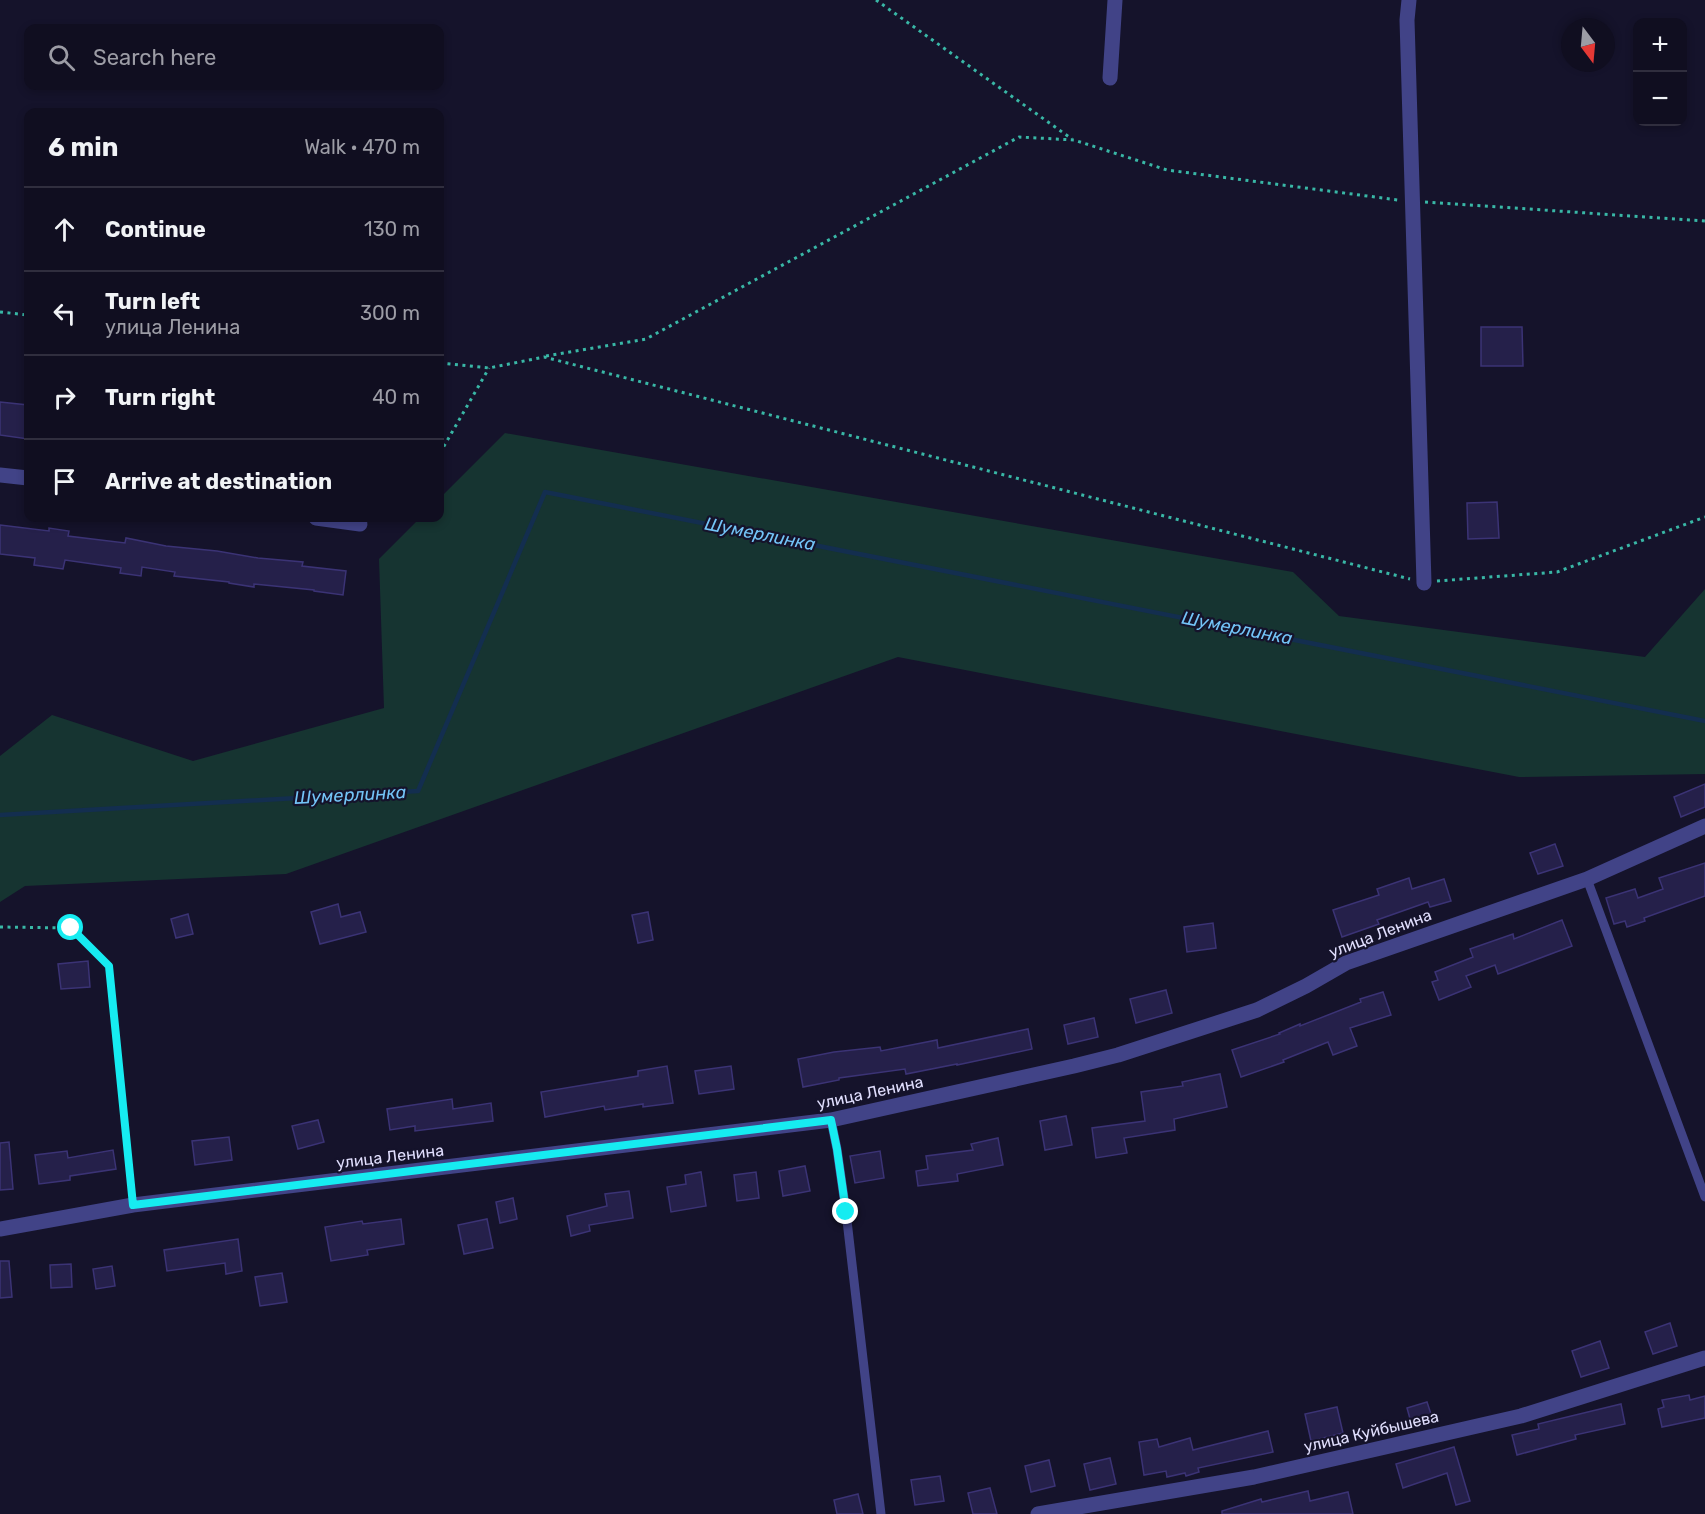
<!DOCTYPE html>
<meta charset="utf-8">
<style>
body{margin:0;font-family:Rubik,sans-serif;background:#1e1c2d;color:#f1f3f6}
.controls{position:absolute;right:18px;top:18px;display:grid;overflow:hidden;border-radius:12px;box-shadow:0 3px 9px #0003}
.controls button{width:54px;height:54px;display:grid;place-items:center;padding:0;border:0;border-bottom:2px solid #302e3e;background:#100e20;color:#f1f3f6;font:30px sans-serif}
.compass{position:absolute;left:1561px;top:18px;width:54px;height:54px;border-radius:50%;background:#100e20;box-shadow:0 3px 9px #0003;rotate:164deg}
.stop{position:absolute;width:18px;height:18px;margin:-14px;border:4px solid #16ecf1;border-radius:50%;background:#fff}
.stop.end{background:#16ecf1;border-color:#fff;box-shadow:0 2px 6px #0008}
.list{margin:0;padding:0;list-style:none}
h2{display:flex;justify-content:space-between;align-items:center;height:78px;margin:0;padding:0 24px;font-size:26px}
h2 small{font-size:20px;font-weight:400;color:#9c9ca5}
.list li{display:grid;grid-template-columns:39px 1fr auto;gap:18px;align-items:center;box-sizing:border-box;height:84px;padding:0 24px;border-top:2px solid #302e3e}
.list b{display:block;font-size:22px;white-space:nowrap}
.list p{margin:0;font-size:20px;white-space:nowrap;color:#9c9ca5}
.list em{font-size:20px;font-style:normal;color:#9c9ca5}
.icon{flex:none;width:33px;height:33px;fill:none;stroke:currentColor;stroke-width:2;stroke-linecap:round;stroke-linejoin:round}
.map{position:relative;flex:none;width:1705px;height:1514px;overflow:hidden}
.search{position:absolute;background:#100e20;box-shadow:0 3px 9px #0003;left:24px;top:24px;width:420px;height:66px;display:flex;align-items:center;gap:15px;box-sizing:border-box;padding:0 21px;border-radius:12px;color:#9c9ca5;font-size:22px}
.panel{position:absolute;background:#100e20;box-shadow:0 3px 9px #0003;left:24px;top:108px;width:420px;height:414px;border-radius:12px}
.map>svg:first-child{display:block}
.green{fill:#163431}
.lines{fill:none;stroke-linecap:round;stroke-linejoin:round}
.stream{stroke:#132e4f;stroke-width:4.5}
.building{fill:#25204a;stroke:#3b3375;stroke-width:1.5}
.path{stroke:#39b7a6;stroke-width:3;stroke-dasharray:3 4.5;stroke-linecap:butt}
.service{stroke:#414387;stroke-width:9}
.minor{stroke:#414387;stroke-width:15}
.route{stroke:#16ecf1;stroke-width:8}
.labels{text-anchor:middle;stroke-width:4.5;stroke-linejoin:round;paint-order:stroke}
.street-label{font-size:16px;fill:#e0defd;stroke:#15132b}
.water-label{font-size:18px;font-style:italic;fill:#73c4f7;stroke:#15132b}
</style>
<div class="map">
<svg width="1705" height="1514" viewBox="0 0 1705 1514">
<rect width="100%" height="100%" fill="#15132b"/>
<!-- green -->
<polygon class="green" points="505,433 1293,572 1339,616 1645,657 1705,589 1705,774 1519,777 898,657 286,874 25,886 0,902 0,756 52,715 193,761 384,708 379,559 420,518 440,518 440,498"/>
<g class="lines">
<!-- stream -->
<polyline class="stream" points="0,815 418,791 545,492 1705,721"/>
</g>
<!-- building -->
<g class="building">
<polygon points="1481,327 1522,327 1523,366 1481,366"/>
<polygon points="0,402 28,405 28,439 0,435"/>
<polygon points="1497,502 1499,538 1468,539 1467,503"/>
<polygon points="0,525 49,531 49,528 69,531 68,536 125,543 126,538 166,546 217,551 258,558 303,562 302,566 346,571 343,595 314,591 314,590 254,584 254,587 229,583 229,582 174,576 175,572 142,567 141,576 120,573 121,568 65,560 63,569 34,565 35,558 0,554"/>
<polygon points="1705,784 1705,807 1681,817 1674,797"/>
<polygon points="1555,844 1563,866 1538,874 1530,853"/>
<polygon points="1705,863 1705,896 1644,918 1645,921 1627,927 1625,921 1614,924 1606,898 1635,889 1638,898 1663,889 1659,878"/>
<polygon points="1409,878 1412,889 1444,879 1451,901 1430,907 1428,902 1377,920 1379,924 1342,937 1333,910 1379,895 1377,889"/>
<polygon points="338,904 341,917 360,912 366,932 320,944 311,912"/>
<polygon points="648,912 653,940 638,943 632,915"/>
<polygon points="188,914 193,934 176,938 171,919"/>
<polygon points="1562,920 1572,946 1498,974 1495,965 1466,976 1471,987 1439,1000 1432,982 1438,980 1435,972 1473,957 1470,949 1513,934 1514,939"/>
<polygon points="1213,923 1216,948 1187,952 1184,927"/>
<polygon points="88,961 90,987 61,989 58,964"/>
<polygon points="1166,990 1172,1013 1136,1023 1130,999"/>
<polygon points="1383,992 1391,1015 1350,1028 1357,1046 1333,1055 1328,1042 1283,1060 1284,1062 1241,1077 1232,1050 1280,1034 1279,1033 1300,1024 1300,1026 1361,1002 1360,999"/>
<polygon points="1094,1018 1098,1037 1068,1044 1064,1025"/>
<polygon points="1028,1029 1032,1049 957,1065 957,1064 906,1074 905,1069 839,1078 839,1080 803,1087 798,1059 834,1052 880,1047 881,1051 937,1040 938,1048"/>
<polygon points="667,1066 673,1103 643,1107 643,1104 605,1110 604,1106 545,1117 541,1092 638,1076 638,1071"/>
<polygon points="731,1066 734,1089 699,1094 695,1071"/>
<polygon points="1220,1074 1227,1107 1174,1119 1175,1130 1124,1138 1127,1153 1096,1158 1092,1128 1145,1121 1141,1092 1183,1086 1182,1082"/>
<polygon points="452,1099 453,1109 491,1103 493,1121 415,1131 415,1126 390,1130 387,1109"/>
<polygon points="1066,1116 1072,1145 1045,1150 1040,1121"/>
<polygon points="318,1120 324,1142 298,1149 292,1126"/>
<polygon points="229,1137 232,1160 195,1165 192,1141"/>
<polygon points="998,1138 1003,1165 957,1174 958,1181 918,1186 916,1171 928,1169 926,1156 973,1150 971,1144"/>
<polygon points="9,1142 13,1189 0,1190 0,1143"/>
<polygon points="113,1150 116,1169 70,1176 70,1180 39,1184 35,1155 67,1151 68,1158"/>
<polygon points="880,1151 884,1178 855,1183 850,1156"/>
<polygon points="805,1166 810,1191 783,1196 779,1171"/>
<polygon points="701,1172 706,1206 671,1212 667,1187 686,1184 685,1175"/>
<polygon points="756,1172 759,1198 737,1201 734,1175"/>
<polygon points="629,1191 633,1218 589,1225 590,1231 571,1236 567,1216 607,1206 605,1194"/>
<polygon points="513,1198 517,1219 500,1223 496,1202"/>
<polygon points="401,1219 404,1244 367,1250 368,1255 331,1261 325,1227 362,1221 363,1224"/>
<polygon points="487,1219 493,1248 464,1254 458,1225"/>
<polygon points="238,1239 242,1271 226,1274 225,1263 167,1271 164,1250"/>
<polygon points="0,1261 9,1261 12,1297 0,1298"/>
<polygon points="71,1264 72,1287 51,1288 50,1265"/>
<polygon points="112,1266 115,1286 96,1289 93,1269"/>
<polygon points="282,1273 287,1302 260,1306 255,1277"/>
<polygon points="1670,1323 1677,1346 1653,1354 1645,1332"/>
<polygon points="1600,1341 1609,1368 1581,1377 1572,1351"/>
<polygon points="1689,1395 1690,1400 1705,1396 1705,1418 1662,1427 1658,1409 1664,1407 1662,1400"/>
<polygon points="1427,1402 1433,1420 1412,1426 1407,1408"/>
<polygon points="1621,1404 1625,1424 1575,1435 1576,1439 1517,1455 1512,1435 1539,1429 1538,1424"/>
<polygon points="1337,1407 1343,1433 1311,1441 1305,1414"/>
<polygon points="1268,1431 1273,1452 1198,1468 1199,1472 1186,1476 1185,1473 1167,1477 1166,1471 1144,1475 1139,1442 1157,1439 1159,1447 1190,1438 1193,1450"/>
<polygon points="1454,1447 1470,1501 1456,1505 1447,1473 1403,1488 1396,1464"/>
<polygon points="1110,1458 1116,1484 1090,1490 1084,1464"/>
<polygon points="1049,1460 1055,1486 1031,1492 1025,1466"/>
<polygon points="940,1476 944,1501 915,1505 911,1480"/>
<polygon points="990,1488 997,1514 973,1514 968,1493"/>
<polygon points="1308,1491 1310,1501 1348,1492 1353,1514 1222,1514 1222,1511 1261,1499 1262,1502"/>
<polygon points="858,1494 863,1514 837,1514 834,1500"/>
</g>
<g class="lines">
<!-- path -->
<g class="path">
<polyline points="876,0 1072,139"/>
<polyline points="1425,202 1705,221"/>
<polyline points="0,312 28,315"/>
<polyline points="546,356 646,339 1019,137 1074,140 1167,170 1398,200"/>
<polyline points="440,363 489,368 544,357 1410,579"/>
<polyline points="440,453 489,368"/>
<polyline points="1437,581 1557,572 1705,517"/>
<polyline points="0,927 71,928 109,965 132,1191"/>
</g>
<!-- service -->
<g class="service">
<polyline points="1587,879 1705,1197"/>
<polyline points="831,1120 837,1149 846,1212 881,1514"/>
</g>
<!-- minor -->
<g class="minor">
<polyline points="1409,0 1407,20 1424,583"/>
<polyline points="1110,78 1115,0"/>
<polyline points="0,475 28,478"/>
<polyline points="316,518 360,524"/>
<polyline points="0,1229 133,1205 831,1120 1074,1066 1118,1055 1257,1010 1306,986 1346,963 1587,879 1705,826"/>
<polyline points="1038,1514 1254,1477 1521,1416 1705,1358"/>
</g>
</g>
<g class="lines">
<!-- route -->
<polyline class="route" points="71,928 109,966 133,1205 831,1120 837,1149 846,1212"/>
</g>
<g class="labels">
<!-- street labels -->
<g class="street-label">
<text transform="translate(1380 933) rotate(-21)" y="6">улица Ленина</text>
<text transform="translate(870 1092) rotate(-12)" y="6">улица Ленина</text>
<text transform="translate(390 1156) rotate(-7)" y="6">улица Ленина</text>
<text transform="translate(1371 1431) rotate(-13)" y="6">улица Куйбышева</text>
</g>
<!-- water labels -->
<g class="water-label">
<text transform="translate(760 534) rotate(11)" y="6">Шумерлинка</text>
<text transform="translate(1237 628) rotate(11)" y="6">Шумерлинка</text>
<text transform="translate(350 795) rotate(-3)" y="6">Шумерлинка</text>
</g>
</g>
</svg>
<div class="controls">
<button>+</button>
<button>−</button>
</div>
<svg class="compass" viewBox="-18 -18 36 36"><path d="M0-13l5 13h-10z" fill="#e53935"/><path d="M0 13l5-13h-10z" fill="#9c9ca5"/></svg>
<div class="stop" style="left:71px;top:928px"></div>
<div class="stop end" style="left:846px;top:1212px"></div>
<div class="search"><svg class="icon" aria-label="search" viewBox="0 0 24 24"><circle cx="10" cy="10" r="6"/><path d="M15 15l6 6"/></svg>Search here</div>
<section class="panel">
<h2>6 min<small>Walk · 470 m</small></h2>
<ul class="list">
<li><svg class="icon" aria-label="ahead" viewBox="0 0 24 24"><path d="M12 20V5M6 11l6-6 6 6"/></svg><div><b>Continue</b></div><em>130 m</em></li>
<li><svg class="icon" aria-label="left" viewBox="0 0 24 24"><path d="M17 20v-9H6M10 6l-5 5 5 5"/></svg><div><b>Turn left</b><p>улица Ленина</p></div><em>300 m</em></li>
<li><svg class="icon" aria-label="right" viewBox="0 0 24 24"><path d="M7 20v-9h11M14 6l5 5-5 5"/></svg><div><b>Turn right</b></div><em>40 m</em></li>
<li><svg class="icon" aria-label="arrive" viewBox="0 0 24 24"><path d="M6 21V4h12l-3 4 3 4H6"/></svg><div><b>Arrive at destination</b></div></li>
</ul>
</section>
</div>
